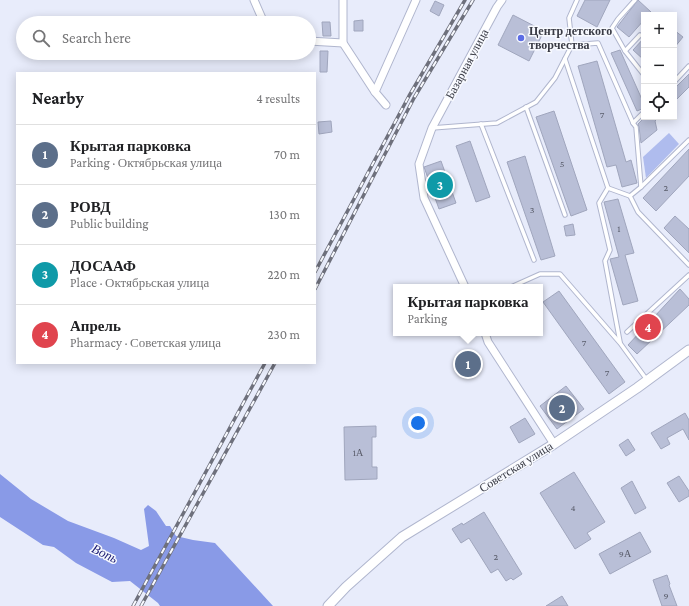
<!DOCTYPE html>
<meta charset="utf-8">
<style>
body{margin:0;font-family:"Crimson Pro",serif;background:#f6f6f6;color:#202124}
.controls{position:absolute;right:12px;top:12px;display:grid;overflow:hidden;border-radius:0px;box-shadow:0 2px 10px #0003}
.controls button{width:36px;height:36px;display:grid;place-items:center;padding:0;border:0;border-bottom:1px solid #e0e0e0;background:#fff;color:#202124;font:20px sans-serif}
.you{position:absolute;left:418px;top:423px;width:14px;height:14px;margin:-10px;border:3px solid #fff;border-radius:50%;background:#1a73e8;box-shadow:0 0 0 6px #1a73e833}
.badge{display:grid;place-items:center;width:26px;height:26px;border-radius:50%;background:#b45309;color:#fff;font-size:13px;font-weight:700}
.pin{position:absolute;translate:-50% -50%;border:2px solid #fff;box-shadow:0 1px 4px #0006}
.popup{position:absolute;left:393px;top:284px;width:150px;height:52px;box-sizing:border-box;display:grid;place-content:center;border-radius:0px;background:#fff;filter:drop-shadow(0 1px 3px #0005);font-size:13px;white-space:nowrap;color:#757577}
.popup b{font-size:15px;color:#202124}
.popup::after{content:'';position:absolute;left:50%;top:100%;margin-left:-8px;border:8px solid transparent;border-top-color:#fff}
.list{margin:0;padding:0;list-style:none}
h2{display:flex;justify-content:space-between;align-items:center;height:52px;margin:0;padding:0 16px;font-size:17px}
h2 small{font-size:13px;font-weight:400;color:#757577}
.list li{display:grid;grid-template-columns:26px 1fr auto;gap:12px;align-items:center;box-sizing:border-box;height:60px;padding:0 16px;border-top:1px solid #e0e0e0}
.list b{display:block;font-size:15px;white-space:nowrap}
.list p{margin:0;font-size:13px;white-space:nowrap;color:#757577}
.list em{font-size:13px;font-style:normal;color:#757577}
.icon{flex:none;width:22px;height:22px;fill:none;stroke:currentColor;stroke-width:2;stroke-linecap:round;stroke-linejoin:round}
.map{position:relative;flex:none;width:689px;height:606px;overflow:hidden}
.search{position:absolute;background:#fff;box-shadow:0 2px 10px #0003;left:16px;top:16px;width:300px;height:44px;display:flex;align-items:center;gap:10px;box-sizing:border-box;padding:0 14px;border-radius:22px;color:#757577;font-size:15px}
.panel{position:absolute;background:#fff;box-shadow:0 2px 10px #0003;left:16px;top:72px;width:300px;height:292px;border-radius:0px}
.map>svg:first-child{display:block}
.green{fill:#afbcee}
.water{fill:#899ae7}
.building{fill:#b9bfd7;stroke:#a0a6bd}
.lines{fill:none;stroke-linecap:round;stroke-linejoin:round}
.service-casing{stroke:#b0b6ce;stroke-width:5.5}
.minor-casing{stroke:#b0b6ce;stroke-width:9}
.tertiary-casing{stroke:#b0b6ce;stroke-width:11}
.service{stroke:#fff;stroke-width:3.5}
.minor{stroke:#fff;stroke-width:7}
.tertiary{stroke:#fff;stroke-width:9}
.rail-casing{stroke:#6e707c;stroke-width:3.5}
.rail{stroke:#f8faff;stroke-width:2;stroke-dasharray:6;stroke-linecap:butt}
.poi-dot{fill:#5c6de5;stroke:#f8faff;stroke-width:1.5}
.labels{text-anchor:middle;stroke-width:3;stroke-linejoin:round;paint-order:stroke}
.number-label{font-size:10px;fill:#595c6a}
.poi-label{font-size:12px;font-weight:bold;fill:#393b45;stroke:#f8faff;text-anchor:start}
.street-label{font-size:12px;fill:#393b45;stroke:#f8faff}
.water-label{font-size:13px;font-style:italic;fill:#1c1c74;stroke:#f8faff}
</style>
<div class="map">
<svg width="689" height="606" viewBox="0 0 689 606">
<rect width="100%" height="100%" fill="#e8ecfb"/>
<!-- green -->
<polygon class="green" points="669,133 679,144 646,178 643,157"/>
<!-- water -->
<polygon class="water" points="0,474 31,499 68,521 114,538 141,550 149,546 144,509 148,505 156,511 166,526 170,526 176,536 193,540 215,543 273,606 160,606 158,603 130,581 112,582 76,563 54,547 43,545 0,517"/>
<!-- building -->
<g class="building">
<polygon points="585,0 610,0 597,27 577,16"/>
<polygon points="638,0 651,12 648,15 644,15 644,20 629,37 617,27"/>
<polygon points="435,1 444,5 439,16 430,11"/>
<polygon points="513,15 544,31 529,61 498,45"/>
<polygon points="363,20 363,31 354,31 354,21"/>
<polygon points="322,22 330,22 331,36 323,36"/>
<polygon points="674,30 683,37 674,48"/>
<polygon points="644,38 644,60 633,50"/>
<polygon points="620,50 644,104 644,108 637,111 611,53"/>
<polygon points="320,51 328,51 327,72 320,72"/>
<polygon points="597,61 626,162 631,160 637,183 622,187 616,165 607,167 578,66"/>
<polygon points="689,74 689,87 674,102 674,89"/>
<polygon points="554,111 587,210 571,216 536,117"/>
<polygon points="645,117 659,117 655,121 657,130 641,143 639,127 638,124"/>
<polygon points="331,121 332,132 319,134 318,122"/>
<polygon points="470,141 490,197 476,202 456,146"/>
<polygon points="689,149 689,176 656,211 643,198"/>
<polygon points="525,156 555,256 541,260 507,162"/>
<polygon points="441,161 456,203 439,209 424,167"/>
<polygon points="618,199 634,253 625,255 638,301 623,305 610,259 619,257 604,202"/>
<polygon points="675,216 689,229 689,253 664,228"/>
<polygon points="573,224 575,235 566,236 564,226"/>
<polygon points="680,289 689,299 689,305 637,354 628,345"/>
<polygon points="559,291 625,382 609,394 543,302"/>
<polygon points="566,386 584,409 557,429 540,406"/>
<polygon points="685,413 689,420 689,440 683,429 667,438 670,444 661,449 651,433"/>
<polygon points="525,418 535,434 519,443 510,427"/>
<polygon points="376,426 376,437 372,437 372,467 377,467 377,479 345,480 344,427"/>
<polygon points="628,439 635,450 626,456 619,445"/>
<polygon points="574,472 605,522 587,533 591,539 575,549 540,493"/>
<polygon points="679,476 689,491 689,496 679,502 667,483"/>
<polygon points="632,481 646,508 635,514 621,488"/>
<polygon points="484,512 522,574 513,580 511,578 506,581 498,569 491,573 469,538 461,543 452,529 462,523 463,525"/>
<polygon points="640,532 651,552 610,574 599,554"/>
<polygon points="667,575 670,584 669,585 677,606 662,606 653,580"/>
<polygon points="562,596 568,606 546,606"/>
</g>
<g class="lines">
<!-- service casing -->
<g class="service-casing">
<g id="service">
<polyline points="640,35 625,51 644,75"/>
<polyline points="572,45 569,18 577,0"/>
<polyline points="625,51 612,28 618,19 635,0"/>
<polyline points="565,59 608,188"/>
<polyline points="674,82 689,66"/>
<polyline points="526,107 565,215"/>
<polyline points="633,123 644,112"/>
<polyline points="481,124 534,260"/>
<polyline points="432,128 497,123 536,102 555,78 572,45 598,43 633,123 636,127 641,187"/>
<polyline points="689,140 641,187 630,196 638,212 689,265"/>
<polyline points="511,287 540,274 560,274 620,343 647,380"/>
<polyline points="627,332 689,275"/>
<polyline points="620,342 605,261 610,250 599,203 608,188 630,196"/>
</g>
</g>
<!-- minor casing -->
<g class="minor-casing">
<g id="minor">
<polyline points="254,0 264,23"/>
<polyline points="343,0 343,43 375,92 386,105"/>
<polyline points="309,41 343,43"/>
<polyline points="375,92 416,0"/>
<polyline points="465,287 424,198 419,164 432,128 497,7 502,0"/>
<polyline points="485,333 488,342 554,444"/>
</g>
</g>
<!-- tertiary casing -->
<g class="tertiary-casing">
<polyline id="tertiary" points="328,606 346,587 402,537 554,444 637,388 689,350"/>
</g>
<!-- service -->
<use href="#service" class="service"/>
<!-- minor -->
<use href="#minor" class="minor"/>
<!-- tertiary -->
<use href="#tertiary" class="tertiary"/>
<!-- rail casing -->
<g class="rail-casing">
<g id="rail">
<polyline points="315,272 409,96 465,0"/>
<polyline points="315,289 414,98 473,0"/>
<polyline points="133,606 265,363"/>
<polyline points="141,606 275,363"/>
</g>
</g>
<!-- rail -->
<use href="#rail" class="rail"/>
</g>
<!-- markers -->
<circle class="poi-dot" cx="521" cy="38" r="4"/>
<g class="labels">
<!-- number labels -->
<g class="number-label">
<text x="602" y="118">7</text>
<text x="562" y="167">5</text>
<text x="666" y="191">2</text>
<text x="532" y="213">3</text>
<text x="619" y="232">1</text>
<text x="584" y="346">7</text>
<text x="607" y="376">7</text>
<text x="358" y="456">1А</text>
<text x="573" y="511">4</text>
<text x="625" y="557">9А</text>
<text x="496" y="560">2</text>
<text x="666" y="599">9</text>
</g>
<!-- poi labels -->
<g class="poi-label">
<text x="529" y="35">Центр детского<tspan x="529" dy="14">творчества</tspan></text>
</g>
<!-- street labels -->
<g class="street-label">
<text transform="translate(467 64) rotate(-62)" y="4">Базарная улица</text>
<text transform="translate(516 467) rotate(-32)" y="4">Советская улица</text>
</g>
<!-- water labels -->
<g class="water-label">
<text transform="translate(105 553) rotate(26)" y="5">Вопь</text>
</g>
</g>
</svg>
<div class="controls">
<button>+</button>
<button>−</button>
<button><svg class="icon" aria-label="locate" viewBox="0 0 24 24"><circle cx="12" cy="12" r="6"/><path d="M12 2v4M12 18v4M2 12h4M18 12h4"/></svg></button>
</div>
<div class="you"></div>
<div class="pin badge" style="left:468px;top:364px;background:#5c6f8a">1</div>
<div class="popup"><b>Крытая парковка</b>Parking</div>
<div class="pin badge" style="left:562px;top:408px;background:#5c6f8a">2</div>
<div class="pin badge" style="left:440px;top:185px;background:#0f9aa8">3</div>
<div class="pin badge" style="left:648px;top:327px;background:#e0444e">4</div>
<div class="search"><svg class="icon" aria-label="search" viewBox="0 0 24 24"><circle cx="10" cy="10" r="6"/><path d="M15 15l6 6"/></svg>Search here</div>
<section class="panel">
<h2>Nearby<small>4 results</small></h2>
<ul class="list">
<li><span class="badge" style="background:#5c6f8a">1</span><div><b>Крытая парковка</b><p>Parking · Октябрьская улица</p></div><em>70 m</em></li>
<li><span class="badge" style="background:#5c6f8a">2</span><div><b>РОВД</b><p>Public building</p></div><em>130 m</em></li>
<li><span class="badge" style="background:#0f9aa8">3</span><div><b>ДОСААФ</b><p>Place · Октябрьская улица</p></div><em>220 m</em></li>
<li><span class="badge" style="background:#e0444e">4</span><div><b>Апрель</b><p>Pharmacy · Советская улица</p></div><em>230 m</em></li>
</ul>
</section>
</div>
